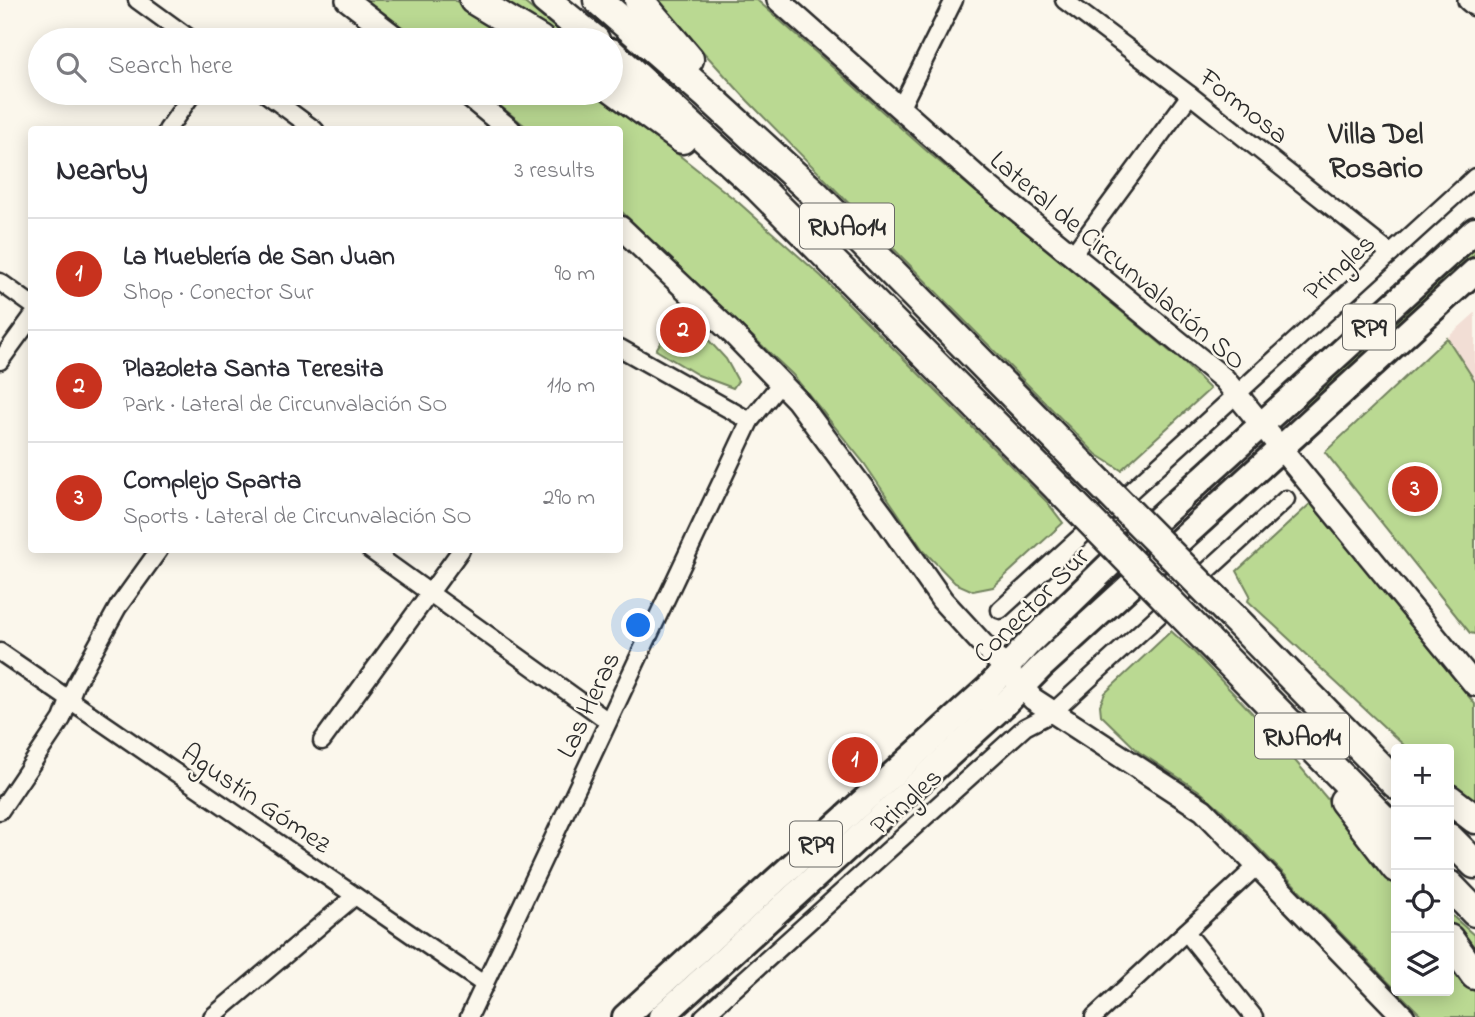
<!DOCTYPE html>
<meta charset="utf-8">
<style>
body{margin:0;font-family:"Indie Flower",sans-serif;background:#f2f2f3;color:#2b2b33}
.controls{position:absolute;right:21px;bottom:21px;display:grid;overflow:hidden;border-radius:7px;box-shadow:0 4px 18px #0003}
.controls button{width:63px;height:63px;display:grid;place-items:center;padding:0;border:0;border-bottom:2px solid #e1e1e2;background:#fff;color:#2b2b33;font:35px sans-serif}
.you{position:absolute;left:639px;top:626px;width:24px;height:24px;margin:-18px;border:5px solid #fff;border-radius:50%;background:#1a73e8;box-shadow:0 0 0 10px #1a73e833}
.badge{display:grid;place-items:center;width:46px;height:46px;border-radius:50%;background:#c8321e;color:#fff;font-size:23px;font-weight:700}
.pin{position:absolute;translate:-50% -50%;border:4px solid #fff;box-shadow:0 2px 7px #0006}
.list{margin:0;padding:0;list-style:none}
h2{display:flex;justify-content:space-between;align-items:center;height:91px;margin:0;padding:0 28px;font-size:30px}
h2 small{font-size:23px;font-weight:400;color:#7c7c81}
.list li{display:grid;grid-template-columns:46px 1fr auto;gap:21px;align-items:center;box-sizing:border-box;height:112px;padding:0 28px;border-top:2px solid #e1e1e2}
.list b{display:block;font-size:26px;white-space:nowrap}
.list p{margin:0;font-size:23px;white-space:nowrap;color:#7c7c81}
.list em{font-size:23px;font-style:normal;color:#7c7c81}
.icon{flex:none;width:38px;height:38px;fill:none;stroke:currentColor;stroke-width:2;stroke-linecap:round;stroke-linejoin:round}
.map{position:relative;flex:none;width:1475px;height:1017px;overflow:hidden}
.search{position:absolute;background:#fff;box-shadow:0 4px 18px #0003;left:28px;top:28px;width:595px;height:77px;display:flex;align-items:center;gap:18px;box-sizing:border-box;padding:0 24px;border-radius:38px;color:#7c7c81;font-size:26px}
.panel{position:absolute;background:#fff;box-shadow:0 4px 18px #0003;left:28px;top:126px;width:595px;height:427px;border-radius:7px}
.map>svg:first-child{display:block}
.built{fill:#f2ded5}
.green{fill:#bad992;stroke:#72825e;stroke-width:2}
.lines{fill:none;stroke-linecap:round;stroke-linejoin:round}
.street-casing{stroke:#2b2b2b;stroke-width:21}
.secondary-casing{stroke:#2b2b2b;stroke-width:26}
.primary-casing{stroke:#2b2b2b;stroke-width:30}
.highway-casing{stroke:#2b2b2b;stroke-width:33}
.street{stroke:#fbf7ec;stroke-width:16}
.secondary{stroke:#fbf7ec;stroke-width:21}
.primary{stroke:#fbf7ec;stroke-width:24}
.highway{stroke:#fbf7ec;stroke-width:28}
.highway-bridge-casing{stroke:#2b2b2b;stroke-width:33;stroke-linecap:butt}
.highway-bridge{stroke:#fbf7ec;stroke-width:28}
.labels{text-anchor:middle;stroke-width:5;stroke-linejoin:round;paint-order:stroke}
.shield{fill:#fbf7ec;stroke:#696865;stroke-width:2}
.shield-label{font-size:26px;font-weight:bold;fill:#2b2b2b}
.street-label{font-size:28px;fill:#2b2b2b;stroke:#fbf7ec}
.neighbourhood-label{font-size:30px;font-weight:bold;fill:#2b2b2b;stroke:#fbf7ec}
</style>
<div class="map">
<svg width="1475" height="1017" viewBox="0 0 1475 1017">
<rect width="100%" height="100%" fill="#fbf7ec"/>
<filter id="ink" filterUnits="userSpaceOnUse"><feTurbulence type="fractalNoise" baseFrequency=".0143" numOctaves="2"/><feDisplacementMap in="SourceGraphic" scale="14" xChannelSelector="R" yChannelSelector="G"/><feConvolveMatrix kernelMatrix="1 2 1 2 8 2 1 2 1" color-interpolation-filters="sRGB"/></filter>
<g filter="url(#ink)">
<!-- built -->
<polygon class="built" points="1475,313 1475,381 1447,338"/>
<!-- green -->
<g class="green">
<polygon points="367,0 454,0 521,40 419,40"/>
<polygon points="494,0 521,0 570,40 560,40"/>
<polygon points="656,0 757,0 929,153 1184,363 1210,389 1121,470 1096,454 748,101"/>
<polygon points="484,93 598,93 626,113 738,202 821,276 1047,502 1063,523 993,587 973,591 955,583 923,550 864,463 793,375 620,210 620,130 529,129"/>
<polygon points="1475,246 1475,254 1308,409 1304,404"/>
<polygon points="680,309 726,359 738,381 733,388 698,375 656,350"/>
<polygon points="1447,338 1475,381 1475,634 1470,633 1325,452"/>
<polygon points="1311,503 1475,704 1475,804 1449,783 1449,749 1408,749 1248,601 1250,595 1237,571"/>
<polygon points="1171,631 1194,652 1276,738 1345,820 1396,887 1396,990 1222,810 1198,790 1139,752 1101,715 1100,705 1105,693"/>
<polygon points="1449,913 1475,936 1475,957 1449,920"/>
<polygon points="1449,957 1475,992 1475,1017 1423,1017 1397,991 1449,991"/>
</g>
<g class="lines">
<!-- street casing -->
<g class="street-casing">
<g id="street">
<polyline points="137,0 192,40"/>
<polyline points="1064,0 1190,95 1391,254"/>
<polyline points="265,93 315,130"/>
<polyline points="900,109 954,0"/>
<polyline points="167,130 193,93"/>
<polyline points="1073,254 1190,95"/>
<polyline points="0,282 32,305"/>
<polyline points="620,348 750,421"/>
<polyline points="0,361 32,317"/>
<polyline points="370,550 608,721"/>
<polyline points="1000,610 1475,177"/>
<polyline points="0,652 485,985"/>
<polyline points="322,741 461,550"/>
<polyline points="0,811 62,719 75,685 118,607 159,550"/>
<polyline points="1186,932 1254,1017"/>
<polyline points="212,1017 355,896"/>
<polyline points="469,1017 750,421 781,383"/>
<polyline points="703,1017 1025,727 1052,713 1286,499"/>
<polyline points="1094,1017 1257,866"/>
</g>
</g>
<!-- secondary casing -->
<g class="secondary-casing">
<g id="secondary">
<polyline points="347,0 399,40"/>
<polyline points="778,0 984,183 1224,379 1475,685"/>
<polyline points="1469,0 1475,5"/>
<polyline points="465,93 510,130"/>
<polyline points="620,227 732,333 797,400 884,517 942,600 1033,699 1203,810 1404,1017"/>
</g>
</g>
<!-- primary casing -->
<g class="primary-casing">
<g id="primary">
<polyline points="625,1017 988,688 1029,643 1136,539 1475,230"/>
<polyline points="661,1017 1004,705 1041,667 1475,271"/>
</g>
</g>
<!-- highway casing -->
<g class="highway-casing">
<g id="highway">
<polyline points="474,0 540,40"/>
<polyline points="546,0 595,40"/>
<polyline points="598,0 707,95 816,195 1083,466"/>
<polyline points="639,0 689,59"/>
<polyline points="611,53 759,188 1059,489"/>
<polyline points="611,87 682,139"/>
<polyline points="1232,616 1396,784"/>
<polyline points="1207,640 1396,832"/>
<polyline points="1449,799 1475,819"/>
<polyline points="1344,801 1396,868"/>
<polyline points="1449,838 1475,864"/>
<polyline points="1449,885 1475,912"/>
<polyline points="1449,939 1475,975"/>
</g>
</g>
<!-- street -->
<use href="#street" class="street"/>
<!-- secondary -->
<use href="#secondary" class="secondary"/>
<!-- primary -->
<use href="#primary" class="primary"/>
<!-- highway -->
<use href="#highway" class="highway"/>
<!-- highway-bridge casing -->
<g class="highway-bridge-casing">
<g id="highway-bridge">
<polyline points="1083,466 1232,616"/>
<polyline points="1059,489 1207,640"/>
</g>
</g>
<!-- highway-bridge -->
<use href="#highway-bridge" class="highway-bridge"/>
</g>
</g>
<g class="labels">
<!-- shield labels -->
<g class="shield">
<rect x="800" y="203.5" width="94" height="45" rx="5"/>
<rect x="1343" y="304.5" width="52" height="45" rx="5"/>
<rect x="1255" y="713.5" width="94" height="45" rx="5"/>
<rect x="790" y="821.5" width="52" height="45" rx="5"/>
</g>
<g class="shield-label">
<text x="847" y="235">RNA014</text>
<text x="1369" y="336">RP9</text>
<text x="1302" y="745">RNA014</text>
<text x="816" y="853">RP9</text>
</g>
<!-- street labels -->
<g class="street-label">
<text transform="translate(1245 105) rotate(38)" y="10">Formosa</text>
<text transform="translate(1119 259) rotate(40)" y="10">Lateral de Circunvalación SO</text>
<text transform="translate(1338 266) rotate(-42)" y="10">Pringles</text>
<text transform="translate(1030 604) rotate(-45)" y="10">Conector Sur</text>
<text transform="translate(587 704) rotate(-65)" y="10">Las Heras</text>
<text transform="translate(257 797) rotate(34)" y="10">Agustín Gómez</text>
<text transform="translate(905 800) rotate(-42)" y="10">Pringles</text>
</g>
<!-- neighbourhood labels -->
<g class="neighbourhood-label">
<text x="1376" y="143">Villa Del<tspan x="1376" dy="34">Rosario</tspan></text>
</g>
</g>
</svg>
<div class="controls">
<button>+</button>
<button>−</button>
<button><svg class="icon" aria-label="locate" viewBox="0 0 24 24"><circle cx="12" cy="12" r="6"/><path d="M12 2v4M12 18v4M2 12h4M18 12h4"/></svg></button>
<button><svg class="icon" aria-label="layers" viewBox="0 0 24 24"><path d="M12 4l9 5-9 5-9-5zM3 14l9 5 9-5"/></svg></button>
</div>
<div class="you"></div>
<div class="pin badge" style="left:855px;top:760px">1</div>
<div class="pin badge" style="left:683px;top:330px">2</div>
<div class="pin badge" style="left:1415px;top:489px">3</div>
<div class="search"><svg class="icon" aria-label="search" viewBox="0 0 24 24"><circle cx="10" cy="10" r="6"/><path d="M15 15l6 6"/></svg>Search here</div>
<section class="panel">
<h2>Nearby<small>3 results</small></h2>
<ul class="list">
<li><span class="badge">1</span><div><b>La Mueblería de San Juan</b><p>Shop · Conector Sur</p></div><em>90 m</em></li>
<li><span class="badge">2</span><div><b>Plazoleta Santa Teresita</b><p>Park · Lateral de Circunvalación SO</p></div><em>110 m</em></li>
<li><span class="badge">3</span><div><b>Complejo Sparta</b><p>Sports · Lateral de Circunvalación SO</p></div><em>290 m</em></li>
</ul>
</section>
</div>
